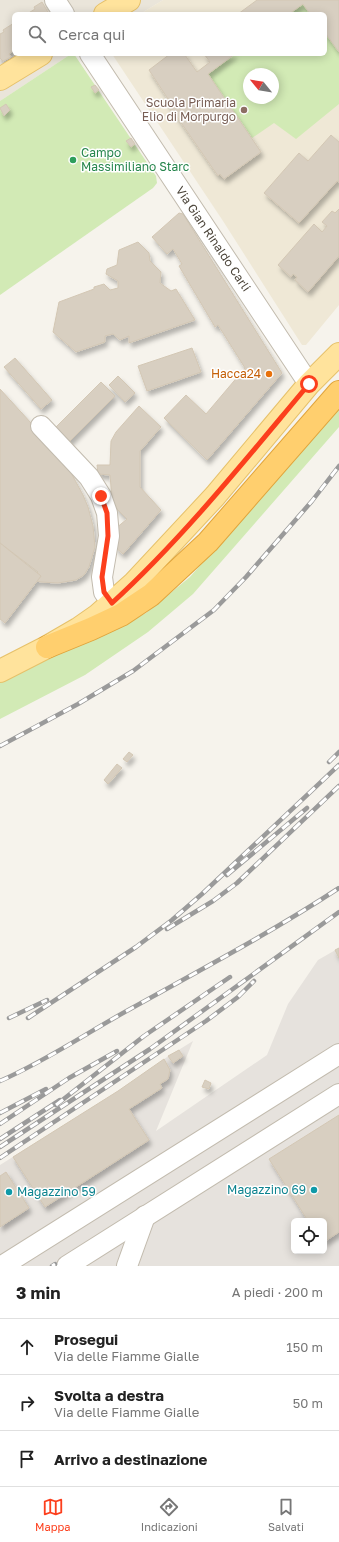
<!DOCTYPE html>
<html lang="it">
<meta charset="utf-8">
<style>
body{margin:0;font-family:"Golos Text",sans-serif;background:#f6f6f6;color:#222}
.controls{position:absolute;right:12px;bottom:12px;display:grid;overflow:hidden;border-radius:6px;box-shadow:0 2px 10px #0003}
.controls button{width:36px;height:36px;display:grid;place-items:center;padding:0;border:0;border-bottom:1px solid #e0e0e0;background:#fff;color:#222;font:20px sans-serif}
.compass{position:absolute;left:243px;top:68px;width:36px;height:36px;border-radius:50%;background:#fff;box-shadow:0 2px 10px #0003;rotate:300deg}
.stop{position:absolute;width:12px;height:12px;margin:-9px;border:3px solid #fc3f1d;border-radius:50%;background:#fff}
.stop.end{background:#fc3f1d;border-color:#fff;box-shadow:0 1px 4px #0008}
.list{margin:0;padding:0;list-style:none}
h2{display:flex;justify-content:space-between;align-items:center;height:52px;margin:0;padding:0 16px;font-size:17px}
h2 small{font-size:13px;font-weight:400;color:#767676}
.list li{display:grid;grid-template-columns:26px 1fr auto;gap:12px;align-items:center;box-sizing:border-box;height:56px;padding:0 16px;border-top:1px solid #e0e0e0}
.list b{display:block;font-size:15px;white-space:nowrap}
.list p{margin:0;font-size:13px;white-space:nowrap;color:#767676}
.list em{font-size:13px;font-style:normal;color:#767676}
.icon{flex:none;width:22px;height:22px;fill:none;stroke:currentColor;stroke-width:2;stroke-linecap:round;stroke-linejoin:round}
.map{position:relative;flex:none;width:339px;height:1266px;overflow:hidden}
.search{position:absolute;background:#fff;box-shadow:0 2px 10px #0003;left:12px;right:12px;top:12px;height:44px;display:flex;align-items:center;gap:10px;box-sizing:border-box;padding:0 14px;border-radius:6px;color:#767676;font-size:15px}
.sheet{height:220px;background:#fff}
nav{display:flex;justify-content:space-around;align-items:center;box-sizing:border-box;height:56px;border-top:1px solid #e0e0e0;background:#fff;font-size:11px;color:#767676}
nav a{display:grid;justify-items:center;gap:2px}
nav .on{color:#fc3f1d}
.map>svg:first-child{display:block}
.residential{fill:#eae5da}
.industrial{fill:#e6e2dd;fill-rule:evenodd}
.education{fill:#efe8d6;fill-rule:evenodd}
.green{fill:#d2eab5;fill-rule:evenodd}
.building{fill:#d8cfc1;stroke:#d3c7b4;filter:url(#shadow)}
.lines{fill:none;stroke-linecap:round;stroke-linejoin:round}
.minor-casing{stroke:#c2bbae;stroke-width:22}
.major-casing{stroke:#e6c16a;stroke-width:24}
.highway-casing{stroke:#e0a43c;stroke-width:24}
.minor{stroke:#fff;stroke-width:20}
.major{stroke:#ffe39c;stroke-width:22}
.highway{stroke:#ffcf6e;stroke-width:22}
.rail-casing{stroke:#9a9a9a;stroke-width:4.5}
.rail{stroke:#fff;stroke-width:3;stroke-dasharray:9;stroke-linecap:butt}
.route{stroke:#fc3f1d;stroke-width:5}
.education-dot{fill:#8d6e63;stroke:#fff;stroke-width:1.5}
.leisure-dot{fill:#2e9e5b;stroke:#fff;stroke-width:1.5}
.food-dot{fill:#e8710a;stroke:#fff;stroke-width:1.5}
.culture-dot{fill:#0f9aa8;stroke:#fff;stroke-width:1.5}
.labels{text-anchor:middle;stroke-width:3;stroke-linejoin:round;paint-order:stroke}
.education-label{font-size:12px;fill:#785e54;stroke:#fff;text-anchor:end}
.leisure-label{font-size:12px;fill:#27864d;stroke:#fff;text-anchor:start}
.street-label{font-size:12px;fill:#4b4439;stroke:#fff}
.food-label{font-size:12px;fill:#c56008;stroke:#fff;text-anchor:end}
.culture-label{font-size:12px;fill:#0d838f;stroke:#fff;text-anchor:end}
</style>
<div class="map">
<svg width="339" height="1266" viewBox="0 0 339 1266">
<defs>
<filter id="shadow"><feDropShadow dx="2.5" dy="4.5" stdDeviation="2" flood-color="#0004"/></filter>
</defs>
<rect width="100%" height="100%" fill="#f6f3ec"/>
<!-- residential -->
<polygon class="residential" points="0,0 163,0 140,14 14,14 14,54 71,54 0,101"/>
<!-- industrial -->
<path class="industrial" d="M339 948V1266H0V1165L118 1091 164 1059 193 1041 156 1131 267 1055 288 1004 318 960ZM294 1221H324V1251H294Z"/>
<!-- education -->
<path class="education" d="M163 0H339V305L306 345H302L223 221 112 54H325V14H140ZM249 74H273V98H249Z"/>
<!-- green -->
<g class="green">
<polygon points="303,4 310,14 289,14"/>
<path d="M325 33 339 52V104L296 139 274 123 252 138 208 74 235 54H325ZM249 74H273V98H249Z"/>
<polygon points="71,54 74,54 156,176 157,183 153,188 0,295 0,101"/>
<polygon points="339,406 339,427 193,594 148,632 85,675 0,719 0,683 92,636 118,627 146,613 190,577"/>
</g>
<!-- building -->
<g class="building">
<polygon points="257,0 339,0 339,52 325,33 325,14 310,14 303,4 289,14 238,14"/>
<polygon points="42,2 49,14 27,14 35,9 34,7"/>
<polygon points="14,23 14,50 9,54 11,57 3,61 0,58 0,34 4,32 3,30"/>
<polygon points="170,54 186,54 185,55 197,72 210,62 204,54 235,54 208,74 261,152 224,179 220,174 218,176 166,101 168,99 149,70"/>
<polygon points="95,85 99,90 95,93 91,87"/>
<polygon points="6,104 10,110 4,116 0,108"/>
<polygon points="331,135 339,142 339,182 337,181 299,223 264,193 299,153 308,161"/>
<polygon points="131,138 135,144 131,147 126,141"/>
<polygon points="339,209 339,256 308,292 295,280 297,277 293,274 291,277 278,265 314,224 322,232 327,226 322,222 332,211 335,213"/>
<polygon points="179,213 183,214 282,373 207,460 164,418 186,395 206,414 245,368 218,325 215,327 179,266 182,264 173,249 167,254 152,237"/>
<polygon points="138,242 149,253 150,261 161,272 160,283 171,291 176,289 195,320 129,343 129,336 120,340 113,334 105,336 105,342 76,352 53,332 59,302 94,289 94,287 104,284 110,290 118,288 118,281 106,274 107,269 117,265 119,250"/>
<polygon points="192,348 201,372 147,391 138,366"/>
<polygon points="15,358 52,400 41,409 4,367"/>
<polygon points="118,376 135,393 125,402 109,385"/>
<polygon points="101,382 115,396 66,445 52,431"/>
<polygon points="0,389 63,458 83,495 88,507 93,526 95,547 89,567 84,575 76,580 58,583 41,582 37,581 41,576 37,573 38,572 0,543"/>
<polygon points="139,406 161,427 140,451 140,487 161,510 123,554 116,548 115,529 127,519 117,509 112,499 110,475 98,474 97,465 110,465 111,441 116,432"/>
<polygon points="0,543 41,576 5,623 0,619"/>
<polygon points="129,752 133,755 127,762 123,759"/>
<polygon points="117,764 122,768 108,784 104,780"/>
<polygon points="339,948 339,958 335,950"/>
<polygon points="179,1050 183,1056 173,1063 168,1056"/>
<polygon points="164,1059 170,1070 168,1079 160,1084 162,1088 129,1109 149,1140 45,1207 13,1157 118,1091"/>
<polygon points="205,1080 211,1083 209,1089 202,1087"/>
<polygon points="339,1115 339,1232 324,1242 324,1221 308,1221 269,1159"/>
<polygon points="6,1172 29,1208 0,1227 0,1176"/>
</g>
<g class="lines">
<!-- minor casing -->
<g class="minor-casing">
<g id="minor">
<polyline points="55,0 64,14"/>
<polyline points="90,54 309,384"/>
<polyline points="41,426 89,477 101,496 107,513 109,536 102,577 104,592 112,603"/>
<polyline points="2,1266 339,1054"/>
<polyline points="67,1266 339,1094"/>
<polyline points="127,1266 145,1216"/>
</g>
</g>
<!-- major casing -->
<g class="major-casing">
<g id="major">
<polyline points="105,14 129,0"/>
<polyline points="0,79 41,54"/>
<polyline points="0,671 47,647 78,629 98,615 134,583 215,496 309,384 339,354"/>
</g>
</g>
<!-- highway casing -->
<g class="highway-casing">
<polyline id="highway" points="47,647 91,629 121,615 151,595 208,542 339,392"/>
</g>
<!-- minor -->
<use href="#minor" class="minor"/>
<!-- major -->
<use href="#major" class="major"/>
<!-- highway -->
<use href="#highway" class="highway"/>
<!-- rail casing -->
<g class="rail-casing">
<g id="rail">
<polyline points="0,746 78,704 133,671 214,610 246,577 312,501 339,466"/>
<polyline points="329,762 339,752"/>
<polyline points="227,875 307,808"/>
<polyline points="167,929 213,901 237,883 339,786"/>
<polyline points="9,1018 47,1000"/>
<polyline points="28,1018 136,947 172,920 202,894 339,765"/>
<path d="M0 1081C46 1061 88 1032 132 1008 202 969 272 932 339 888"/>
<polyline points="56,1105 144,1036 230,977"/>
<polyline points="0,1113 46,1089"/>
<polyline points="0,1124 69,1078 117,1051"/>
<polyline points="0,1139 60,1100"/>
<polyline points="0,1147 150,1049 339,912"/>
<polyline points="0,1158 206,1021 238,997 254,981"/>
<polyline points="52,1266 55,1264"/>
</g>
</g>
<!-- rail -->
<use href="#rail" class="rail"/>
</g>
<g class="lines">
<!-- route -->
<path class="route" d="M101 496 107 513 108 536 102 577 104 592 112 603C184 537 246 459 309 384"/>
</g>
<!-- markers -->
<circle class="education-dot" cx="244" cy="110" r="4"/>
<circle class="leisure-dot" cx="73" cy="160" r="4"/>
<circle class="food-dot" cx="269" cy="374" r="4"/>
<g class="culture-dot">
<circle cx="314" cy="1190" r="4"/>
<circle cx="9" cy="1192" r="4"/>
</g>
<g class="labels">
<!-- education labels -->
<g class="education-label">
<text x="236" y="107">Scuola Primaria<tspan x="236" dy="14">Elio di Morpurgo</tspan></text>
</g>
<!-- leisure labels -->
<g class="leisure-label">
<text x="81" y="157">Campo<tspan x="81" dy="14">Massimiliano Starc</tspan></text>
</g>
<!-- street labels -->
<g class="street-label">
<text transform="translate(213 239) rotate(56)" y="4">Via Gian Rinaldo Carli</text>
</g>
<!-- food labels -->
<g class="food-label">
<text x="261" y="378">Hacca24</text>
</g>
<!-- culture labels -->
<g class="culture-label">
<text x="306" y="1194">Magazzino 69</text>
<text x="17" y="1196" text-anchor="start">Magazzino 59</text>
</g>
</g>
</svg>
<div class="controls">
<button><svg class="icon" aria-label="locate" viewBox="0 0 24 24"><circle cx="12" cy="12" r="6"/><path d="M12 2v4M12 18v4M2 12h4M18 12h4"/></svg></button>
</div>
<svg class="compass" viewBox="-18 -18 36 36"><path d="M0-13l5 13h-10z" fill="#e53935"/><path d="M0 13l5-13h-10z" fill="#767676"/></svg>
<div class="stop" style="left:309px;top:384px"></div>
<div class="stop end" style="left:101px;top:496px"></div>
<div class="search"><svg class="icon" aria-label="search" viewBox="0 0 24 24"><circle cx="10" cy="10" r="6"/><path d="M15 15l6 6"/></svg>Cerca qui</div>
</div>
<section class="sheet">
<h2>3 min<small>A piedi · 200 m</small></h2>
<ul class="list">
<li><svg class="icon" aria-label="ahead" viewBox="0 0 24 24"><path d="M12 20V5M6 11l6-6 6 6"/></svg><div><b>Prosegui</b><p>Via delle Fiamme Gialle</p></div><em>150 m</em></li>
<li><svg class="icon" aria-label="right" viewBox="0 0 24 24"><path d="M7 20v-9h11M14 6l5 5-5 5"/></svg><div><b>Svolta a destra</b><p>Via delle Fiamme Gialle</p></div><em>50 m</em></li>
<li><svg class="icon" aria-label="arrive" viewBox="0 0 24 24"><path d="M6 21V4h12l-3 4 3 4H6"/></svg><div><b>Arrivo a destinazione</b></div></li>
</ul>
</section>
<nav>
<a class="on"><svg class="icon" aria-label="map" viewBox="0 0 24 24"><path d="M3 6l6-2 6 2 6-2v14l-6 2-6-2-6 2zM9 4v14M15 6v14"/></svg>Mappa</a>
<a><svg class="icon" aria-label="directions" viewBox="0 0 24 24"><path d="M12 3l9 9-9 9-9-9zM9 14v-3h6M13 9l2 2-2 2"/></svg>Indicazioni</a>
<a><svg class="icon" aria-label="saved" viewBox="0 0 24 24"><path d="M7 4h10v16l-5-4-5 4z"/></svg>Salvati</a>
</nav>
